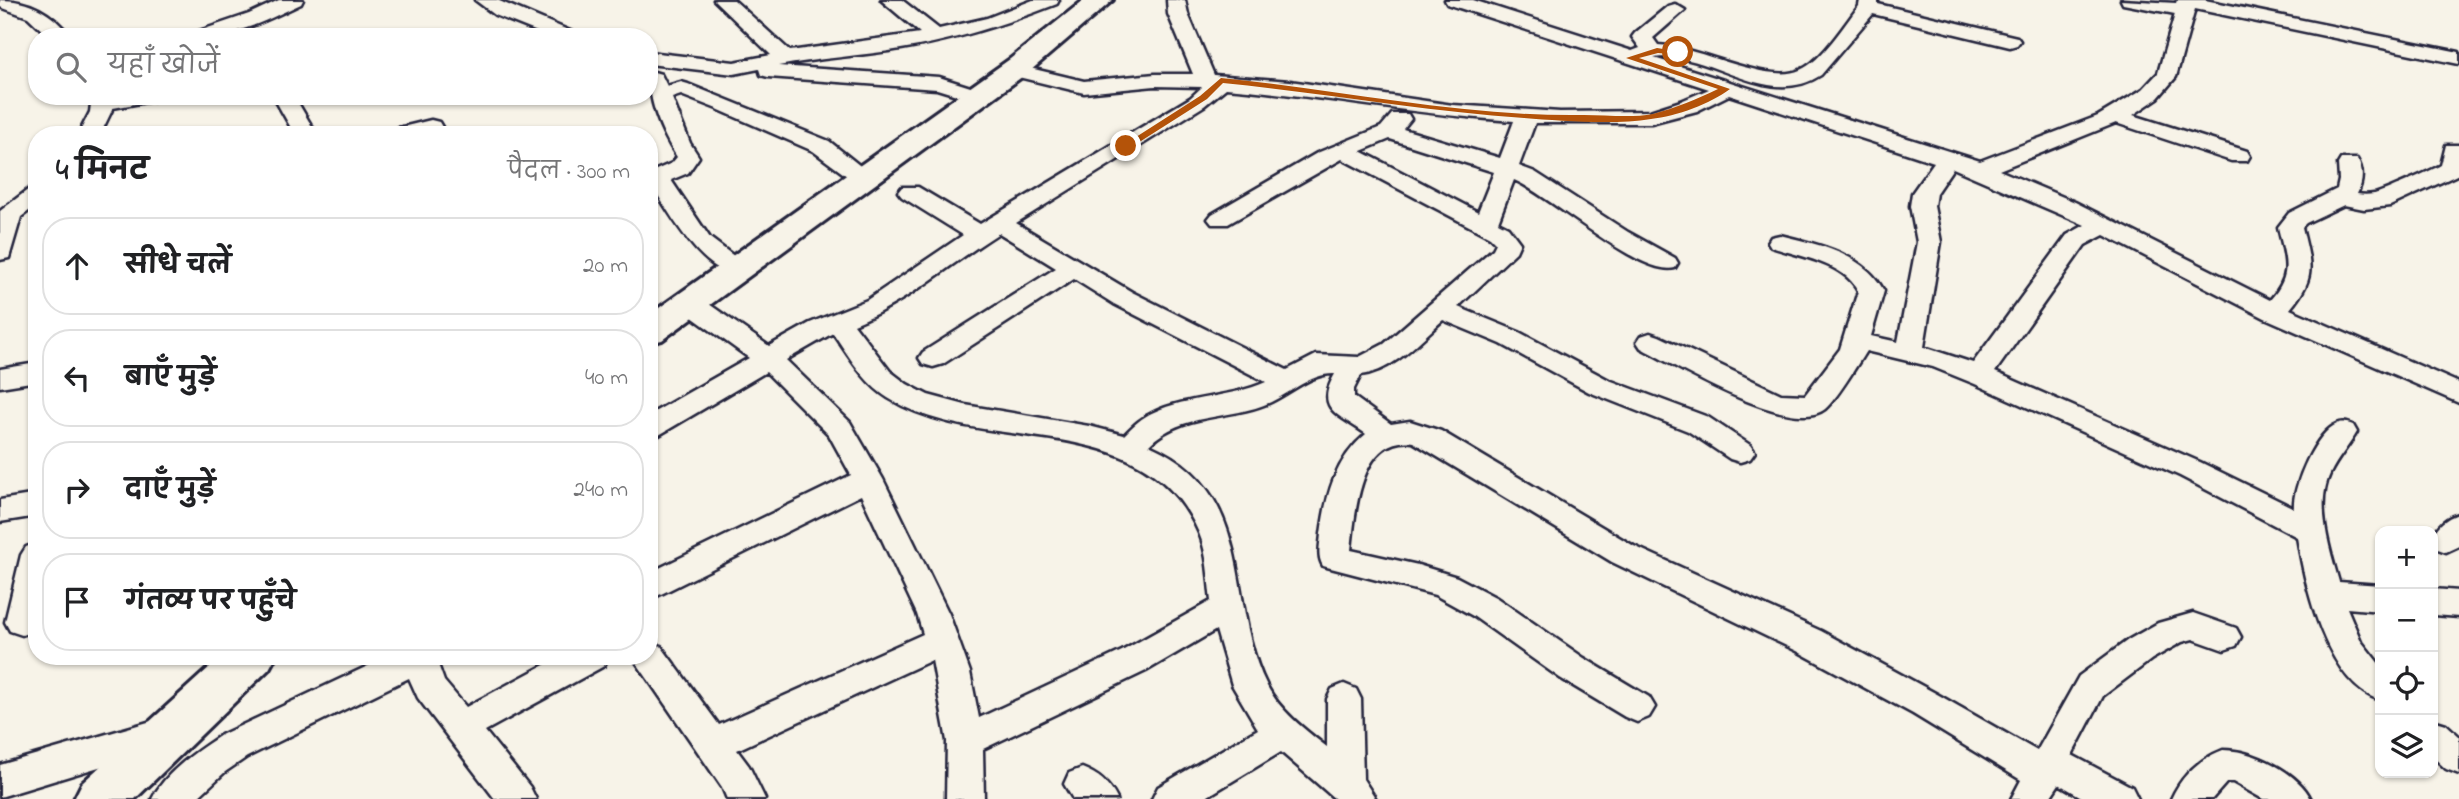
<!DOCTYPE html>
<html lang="hi">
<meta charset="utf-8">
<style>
body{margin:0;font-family:"Indie Flower","Playpen Sans Deva",sans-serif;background:#f6f6f6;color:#202124}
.controls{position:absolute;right:21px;bottom:21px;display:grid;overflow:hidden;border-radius:14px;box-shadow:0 2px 5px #0004}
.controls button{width:63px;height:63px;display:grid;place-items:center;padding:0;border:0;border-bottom:2px solid #e0e0e0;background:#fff;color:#202124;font:35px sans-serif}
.stop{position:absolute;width:21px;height:21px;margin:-16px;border:5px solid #b45309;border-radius:50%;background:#fff}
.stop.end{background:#b45309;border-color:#fff;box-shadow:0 2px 7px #0008}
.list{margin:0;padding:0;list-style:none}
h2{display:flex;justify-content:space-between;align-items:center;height:91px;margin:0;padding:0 28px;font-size:30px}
h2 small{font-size:23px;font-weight:400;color:#757577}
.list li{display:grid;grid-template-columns:46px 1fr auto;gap:21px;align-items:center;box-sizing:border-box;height:98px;margin:0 14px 14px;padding:0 14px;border:2px solid #e0e0e0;border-radius:28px}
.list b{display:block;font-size:26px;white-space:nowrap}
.list em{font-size:23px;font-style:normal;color:#757577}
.icon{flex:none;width:38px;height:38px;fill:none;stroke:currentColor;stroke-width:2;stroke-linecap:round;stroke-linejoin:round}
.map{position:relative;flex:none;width:2459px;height:799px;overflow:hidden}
.search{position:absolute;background:#fff;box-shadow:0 2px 5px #0004;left:28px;top:28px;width:630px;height:77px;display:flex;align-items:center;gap:18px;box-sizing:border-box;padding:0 24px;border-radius:28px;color:#757577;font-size:26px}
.panel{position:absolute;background:#fff;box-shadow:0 2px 5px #0004;left:28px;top:126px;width:630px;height:539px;border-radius:28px}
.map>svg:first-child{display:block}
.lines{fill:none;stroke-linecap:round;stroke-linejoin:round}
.street-casing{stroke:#22223b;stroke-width:5}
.secondary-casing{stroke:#22223b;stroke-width:6}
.street{fill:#f7f3e8;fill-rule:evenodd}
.secondary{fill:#f7f3e8;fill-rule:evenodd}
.route{fill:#b45309}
</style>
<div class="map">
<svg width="2459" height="799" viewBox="0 0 2459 799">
<rect width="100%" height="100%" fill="#f7f3e8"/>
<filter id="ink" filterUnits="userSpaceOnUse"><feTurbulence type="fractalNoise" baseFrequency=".0143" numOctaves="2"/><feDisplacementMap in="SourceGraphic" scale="14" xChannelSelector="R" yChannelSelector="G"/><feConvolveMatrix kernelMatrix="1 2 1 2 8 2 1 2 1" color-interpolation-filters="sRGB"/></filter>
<g filter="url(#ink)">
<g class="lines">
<!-- street casing -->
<g class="street-casing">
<g id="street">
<path d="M0 0C29 0 53 13 71 37H49L28 17 0 7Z"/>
<path d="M279 0H303L301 4C261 23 235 37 190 37L193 33 249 14Z"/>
<polygon points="475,0 497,0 575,33 578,37 550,37 495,15"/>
<path d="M714 0H734L790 51 920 33 881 0H902L939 29 987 18 1033 0H1059L1057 4C1006 24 955 40 901 49 861 56 819 58 778 66L939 77 983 91 987 95 983 99 976 101 937 89 768 77 761 75 759 69 734 74 649 64V52L734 62 771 55Z"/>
<path d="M1167 0H1185L1188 14 1214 75 1290 81 1453 105 1560 112 1650 111 1681 101 1709 89 1447 4 1445 0H1473L1632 51 1640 48 1632 37 1635 33 1668 6 1675 4 1685 10 1653 38 1658 45C1697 46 1769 85 1800 70 1822 61 1844 25 1859 6L1860 0H1878V4L2017 37 2020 41 2017 45 2010 47 1873 14 1821 75C1766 111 1708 48 1654 58L1980 161 2098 116 2143 89 2158 73 2175 14 2123 4 2121 0 2176 3 2177 0H2205L2459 52V64L2195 9 2176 77 2158 98 2133 115 2247 151 2250 156 2247 161H2231L2116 123 1999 170 2075 202 2270 300C2294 273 2285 259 2278 227L2289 213 2337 189 2339 180 2338 164 2341 159H2357C2364 170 2363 183 2357 194 2363 195 2368 195 2374 194 2379 194 2437 168 2441 165L2446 145H2459V174L2390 206 2364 209 2344 205 2306 223 2302 227C2311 266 2317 277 2290 309L2459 383V403L2265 318 2104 235 2085 245 1995 372 2200 462 2294 508C2292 487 2316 432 2337 424 2343 421 2347 423 2353 425L2357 432C2349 446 2337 459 2330 474 2315 506 2330 550 2339 582L2380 585V611L2347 608 2361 641 2380 665V700C2327 684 2305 586 2297 537L2180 476 1975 384 1933 367 1866 351C1857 365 1836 400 1825 409 1791 436 1676 366 1641 348L1637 342 1641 336 1650 333 1659 336 1781 394 1805 395 1840 349 1858 291C1845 263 1798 256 1771 247L1768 242 1771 237 1780 235C1817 244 1865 254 1884 291L1871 336 1898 342 1917 242 1910 206 1912 193 1934 162 1729 95 1697 111 1651 123H1535L1519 166 1535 172 1628 232 1675 258 1678 263 1675 268C1640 277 1550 195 1514 180L1498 222 1508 227 1520 243 1516 252 1458 307 1519 332 1609 380 1708 417 1750 445 1755 452 1750 459 1740 462 1730 459 1688 431 1589 392 1501 344 1443 320C1420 340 1394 371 1361 375L1354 389V397L1391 424 1410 421 1441 431 1634 546 1821 631 1937 694 2037 751 2079 676 2128 640 2158 623 2193 613 2236 628 2241 637 2236 646 2224 650 2193 639 2182 642 2152 659 2103 696 2072 755 2132 787 2138 799H2085L2059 784 2049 799H2011L2021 780 1913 714 1797 651 1612 562 1413 442C1359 435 1355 515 1351 550L1418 565 1457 577 1497 598 1584 658 1649 697 1655 707 1649 717 1637 722 1625 717 1560 678 1473 616 1435 595 1323 566C1317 556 1320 546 1321 534 1326 495 1335 460 1366 434 1339 414 1314 410 1335 374 1312 373 1292 392 1271 402 1230 421 1183 411 1149 445 1260 493 1224 601 1267 686 1280 711 1305 730 1327 747V699L1332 689 1344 684 1356 689 1361 699 1363 779 1376 799H1335L1281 752 1203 799H1152L1158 787 1258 729 1232 685 1216 630 1146 671 983 749 984 799H946L947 741 932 660 737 750 749 766 765 799H727L722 787 632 656H649V642L661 646 719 725 923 634 917 614 861 495 649 600V573L851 475 829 435 766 372 659 435 649 438V415L749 358 681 309 677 303 681 297 690 295 699 297 769 346 810 323 867 300 963 235 902 197 898 192 902 187H918L980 224 1190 98 1202 87 1155 86 1084 93 1006 74 1003 70 1006 66 1013 64 1084 81 1155 74H1193L1168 14ZM1226 88C1322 96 1417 115 1514 121L1500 158 1403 129 1411 119 1408 114H1392L1381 127 1317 153 1212 214 1208 219 1212 224H1228L1342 159 1490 237 1496 243 1493 249 1384 344 1359 357 1316 355 1287 370 1132 292 1016 223 1204 106ZM1390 139 1494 172 1478 212 1361 151ZM1953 168 2085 225 2067 235 1973 363 1924 347 1941 242 1934 206 1936 193ZM999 233 1056 268 923 352 919 358 923 364 933 367 943 364 1074 279 1114 304 1266 382C1230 398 1188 396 1154 412 1142 417 1133 426 1124 435L1089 426 965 405 928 395 907 384 890 371 854 324C907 303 951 263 999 233ZM833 333C849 356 864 383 888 398 986 459 1143 404 1199 533 1208 554 1208 579 1211 601L1122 651 979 718 970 672 949 614 883 479 850 422 786 360Z"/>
<path d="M654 72 661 74 667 86 681 82 688 84 829 141 874 177 871 182H855L813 151 717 109 681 95 672 98 690 143 699 157 688 173 671 180 710 238 751 269 747 274C708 284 670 214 653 187L649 188V173L672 163 677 157C661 132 649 102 649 73Z"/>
<polygon points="92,96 160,96 157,100 113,108 100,135 78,135 90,112"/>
<polygon points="273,96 294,96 317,135 295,135"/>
<polygon points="431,120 439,122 442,127 439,132 426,135 387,135 390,130"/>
<polygon points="37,187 37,205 21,217 9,258 0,260 0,211 29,189"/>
<polygon points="37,363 37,381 0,387 0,369"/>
<polygon points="37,494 37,516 0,522 0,500"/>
<path d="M2459 514V546L2446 552 2435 548C2428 532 2444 518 2459 514Z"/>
<polygon points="37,543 37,625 34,631 22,635 10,631 5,622 21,555 26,547"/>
<polygon points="2433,589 2459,591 2459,617 2433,615"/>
<path d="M389 656H435L444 681 466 707 561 656H609L604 666 485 731 530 787 536 799H495L418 698 409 678 247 757 225 772 196 799H152C165 772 197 751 221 735Z"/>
<polygon points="162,718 175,722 180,733 175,744 0,797 0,765"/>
<polygon points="2433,720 2446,724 2459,736 2459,774 2446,769 2433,757"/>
<path d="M2223 750C2253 750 2298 772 2311 799H2263L2233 782H2227L2212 799H2171C2182 775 2199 759 2223 750Z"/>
<path d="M1082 768C1098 774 1109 783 1117 799H1073L1064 784 1069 773Z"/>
</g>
</g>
<!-- secondary casing -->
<g class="secondary-casing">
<g id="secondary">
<polygon points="1084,0 1113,0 1030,71 662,340 649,343 649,315 1010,59"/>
<polygon points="222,656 276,656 269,669 135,799 74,799 82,783"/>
</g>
</g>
<!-- street -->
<use href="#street" class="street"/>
<!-- secondary -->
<use href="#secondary" class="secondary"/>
</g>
</g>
<!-- route -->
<path class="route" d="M1657 48 1682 52 1678 55 1658 53 1639 58 1730 89C1710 104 1677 116 1651 119 1615 125 1561 121 1524 118 1423 111 1324 93 1223 83L1207 99 1130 148 1122 146 1200 96 1221 78C1342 90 1462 117 1584 115 1606 115 1632 118 1653 114 1676 108 1697 99 1718 89L1626 58Z"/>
</svg>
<div class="controls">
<button>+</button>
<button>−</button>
<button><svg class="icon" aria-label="locate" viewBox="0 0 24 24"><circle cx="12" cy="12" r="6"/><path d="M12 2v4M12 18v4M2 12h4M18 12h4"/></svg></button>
<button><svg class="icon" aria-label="layers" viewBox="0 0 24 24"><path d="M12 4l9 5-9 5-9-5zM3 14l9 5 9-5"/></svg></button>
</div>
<div class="stop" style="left:1678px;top:52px"></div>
<div class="stop end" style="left:1126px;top:146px"></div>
<div class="search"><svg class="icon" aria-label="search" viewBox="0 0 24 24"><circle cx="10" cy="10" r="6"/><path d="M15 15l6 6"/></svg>यहाँ खोजें</div>
<section class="panel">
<h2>4 मिनट<small>पैदल · 300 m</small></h2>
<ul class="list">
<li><svg class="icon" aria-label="ahead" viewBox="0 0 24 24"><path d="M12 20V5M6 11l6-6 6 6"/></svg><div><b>सीधे चलें</b></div><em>20 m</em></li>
<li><svg class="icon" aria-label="left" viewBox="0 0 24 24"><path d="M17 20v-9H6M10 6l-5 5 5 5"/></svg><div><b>बाएँ मुड़ें</b></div><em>40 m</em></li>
<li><svg class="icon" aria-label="right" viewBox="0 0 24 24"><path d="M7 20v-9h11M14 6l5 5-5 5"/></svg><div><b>दाएँ मुड़ें</b></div><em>240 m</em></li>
<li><svg class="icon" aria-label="arrive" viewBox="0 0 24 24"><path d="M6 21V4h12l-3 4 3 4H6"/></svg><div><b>गंतव्य पर पहुँचे</b></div></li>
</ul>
</section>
</div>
